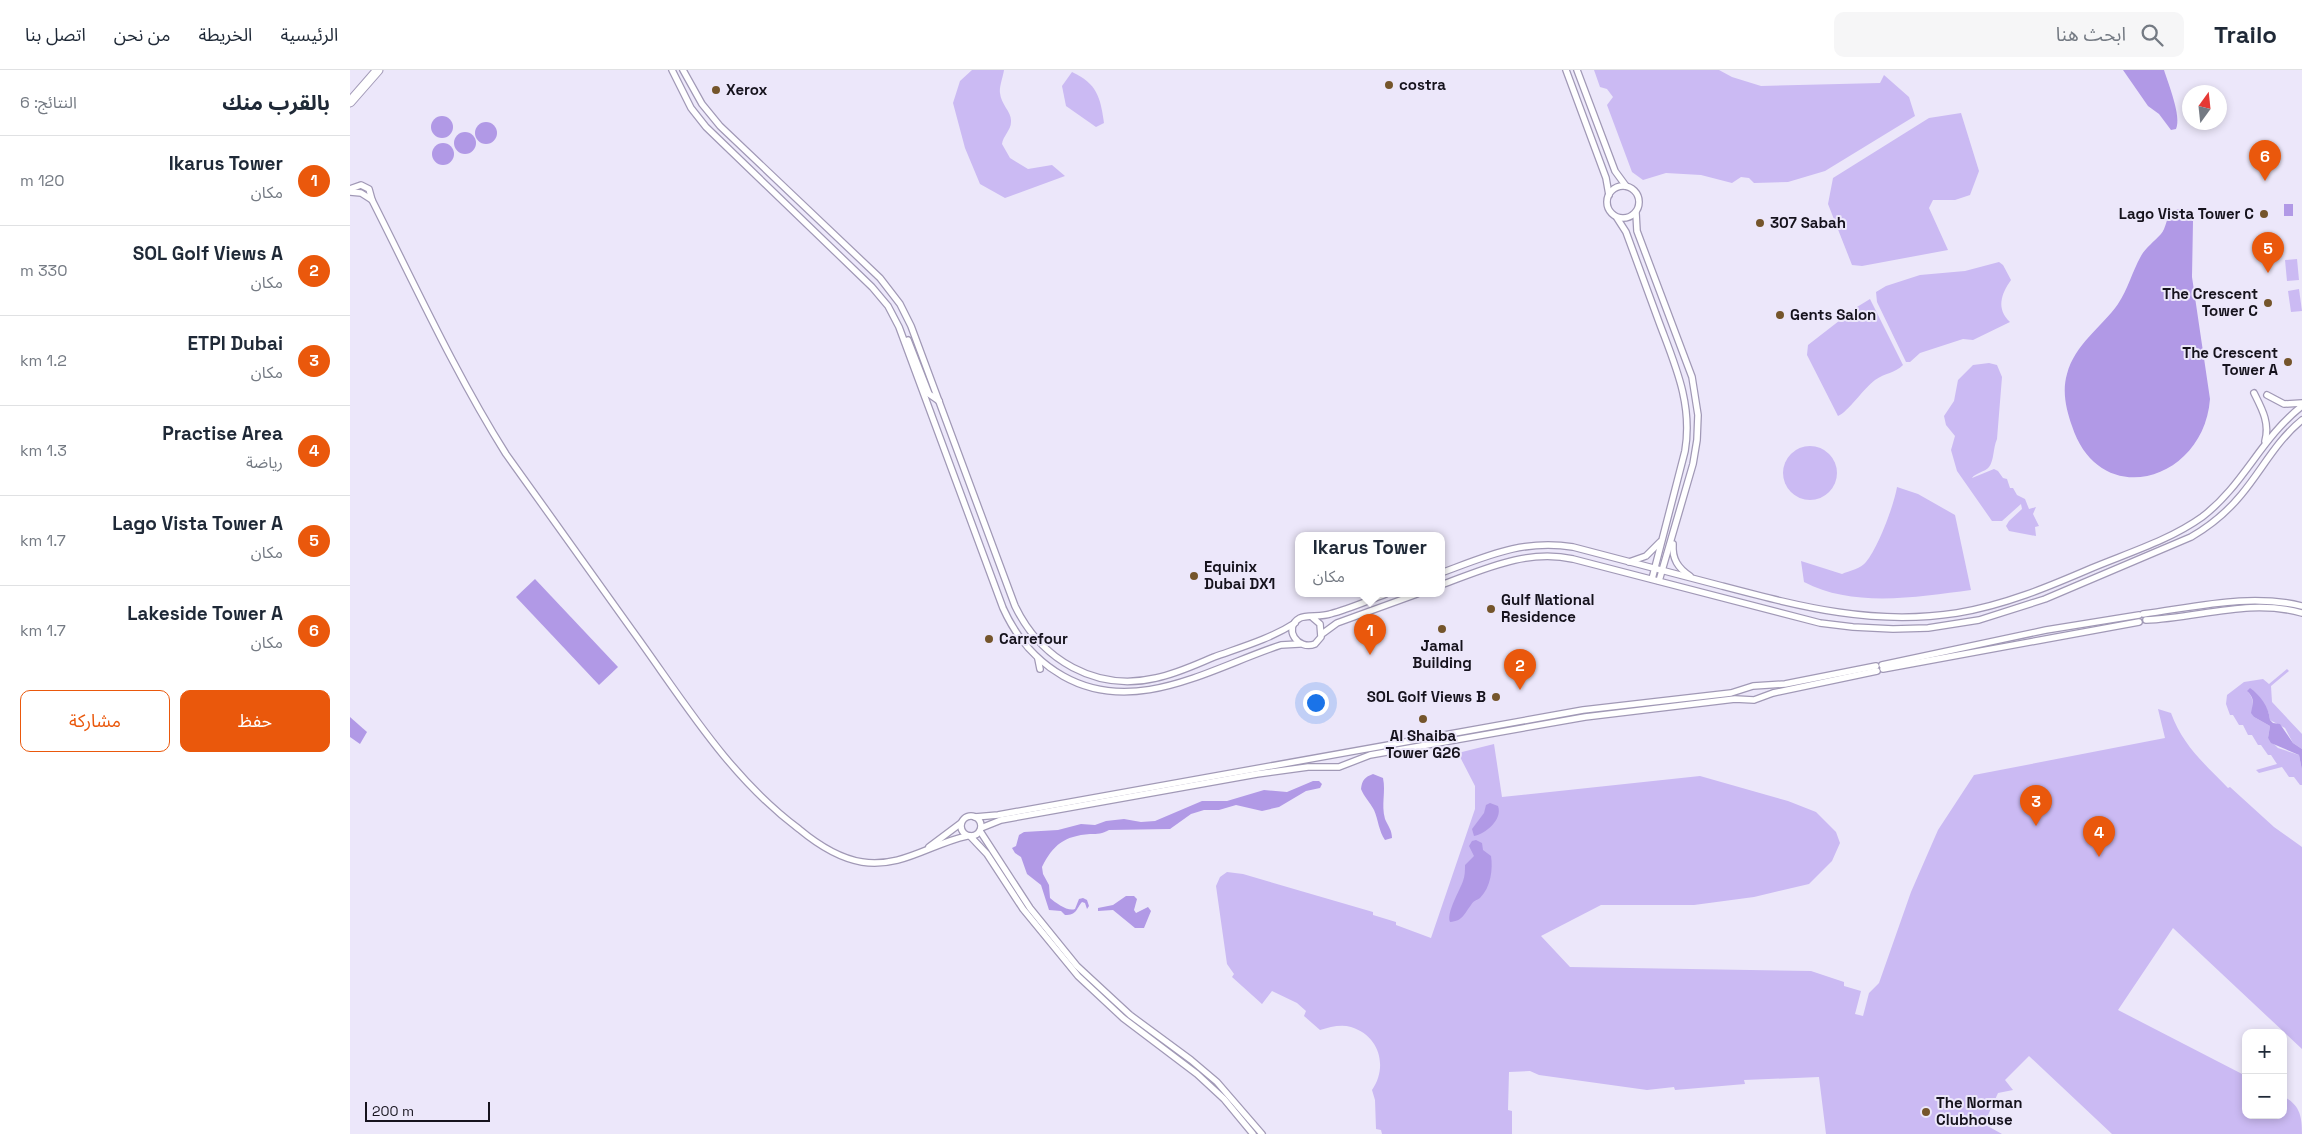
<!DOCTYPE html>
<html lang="ar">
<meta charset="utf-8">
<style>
body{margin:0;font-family:"Space Grotesk","Noto Sans Arabic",sans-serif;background:#f6f6f7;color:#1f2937;direction:rtl}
.controls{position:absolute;right:15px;bottom:15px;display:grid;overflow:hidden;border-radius:10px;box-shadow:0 2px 8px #0003}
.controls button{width:45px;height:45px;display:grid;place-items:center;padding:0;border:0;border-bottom:1px solid #e0e1e3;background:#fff;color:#1f2937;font:25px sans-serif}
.compass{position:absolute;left:1832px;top:15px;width:45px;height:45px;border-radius:50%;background:#fff;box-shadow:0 2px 8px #0003;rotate:15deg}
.scale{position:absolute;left:15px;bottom:12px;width:125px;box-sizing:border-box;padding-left:5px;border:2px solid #16131d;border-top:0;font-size:14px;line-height:18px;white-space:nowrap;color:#16131d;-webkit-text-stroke:4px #ece7fa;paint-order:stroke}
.you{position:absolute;left:965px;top:632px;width:18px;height:18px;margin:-12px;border:4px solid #fff;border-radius:50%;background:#1a73e8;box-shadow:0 0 0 8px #1a73e833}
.badge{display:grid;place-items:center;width:32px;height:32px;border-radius:50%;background:#ea580c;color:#fff;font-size:16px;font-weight:700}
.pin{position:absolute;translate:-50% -41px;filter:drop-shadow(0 1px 2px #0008)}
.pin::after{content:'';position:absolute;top:26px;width:18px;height:15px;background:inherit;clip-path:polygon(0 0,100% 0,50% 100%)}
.popup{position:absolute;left:945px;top:462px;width:150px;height:65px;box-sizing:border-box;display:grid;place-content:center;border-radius:10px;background:#fff;filter:drop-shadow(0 1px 4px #0005);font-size:16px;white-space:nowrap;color:#747a83}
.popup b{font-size:19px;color:#1f2937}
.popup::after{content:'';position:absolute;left:50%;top:100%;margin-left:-10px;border:10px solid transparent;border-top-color:#fff}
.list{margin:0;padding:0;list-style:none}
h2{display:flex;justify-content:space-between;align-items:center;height:65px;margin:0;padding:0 20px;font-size:21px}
h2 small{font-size:16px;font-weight:400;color:#747a83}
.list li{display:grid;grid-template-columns:32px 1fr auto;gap:15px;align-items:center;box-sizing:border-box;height:90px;padding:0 20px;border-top:1px solid #e0e1e3}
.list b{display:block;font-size:19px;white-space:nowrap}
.list p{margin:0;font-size:16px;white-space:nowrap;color:#747a83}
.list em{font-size:16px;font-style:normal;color:#747a83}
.actions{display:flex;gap:10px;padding:15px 20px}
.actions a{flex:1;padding:11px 0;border:1px solid #ea580c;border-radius:10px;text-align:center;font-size:18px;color:#ea580c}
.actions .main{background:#ea580c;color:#fff}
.icon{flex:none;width:28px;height:28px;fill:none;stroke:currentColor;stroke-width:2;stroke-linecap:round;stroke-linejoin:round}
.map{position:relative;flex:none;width:1952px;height:1064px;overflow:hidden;direction:ltr}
header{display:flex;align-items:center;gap:30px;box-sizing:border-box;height:70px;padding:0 25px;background:#fff;border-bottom:1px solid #e0e1e3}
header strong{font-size:24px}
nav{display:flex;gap:28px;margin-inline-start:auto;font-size:18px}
.search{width:350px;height:45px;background:#f6f6f7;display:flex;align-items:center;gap:12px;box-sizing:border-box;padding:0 18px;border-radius:10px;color:#747a83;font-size:19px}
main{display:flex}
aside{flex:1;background:#fff}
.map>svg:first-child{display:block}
.green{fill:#cbbaf3}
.water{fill:#b199e6}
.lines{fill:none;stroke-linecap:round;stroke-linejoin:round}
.minor-casing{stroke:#a199b6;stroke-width:8}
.highway-casing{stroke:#a199b6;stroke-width:11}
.minor{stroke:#fff;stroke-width:5.5}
.highway{stroke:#fff;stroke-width:9}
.poi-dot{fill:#75552b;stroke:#ece7fa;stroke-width:2}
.labels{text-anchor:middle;stroke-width:4;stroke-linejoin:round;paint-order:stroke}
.poi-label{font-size:15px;font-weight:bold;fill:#16131d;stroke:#ece7fa;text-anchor:start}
</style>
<header>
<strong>Trailo</strong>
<div class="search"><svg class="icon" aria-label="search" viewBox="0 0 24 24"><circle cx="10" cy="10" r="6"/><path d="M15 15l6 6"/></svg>ابحث هنا</div>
<nav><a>الرئيسية</a><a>الخريطة</a><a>من نحن</a><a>اتصل بنا</a></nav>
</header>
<main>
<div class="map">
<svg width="1952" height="1064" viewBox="0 0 1952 1064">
<rect width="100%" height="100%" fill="#ece7fa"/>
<!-- green -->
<g class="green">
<path d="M622 0H654C653 7 649 17 650 23 651 35 662 42 661 52 661 60 653 66 652 74L660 88 678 99 702 95 715 106 655 128 630 114 615 78 603 33 610 11Z"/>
<polygon points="1244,0 1369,0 1382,7 1411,16 1530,13 1534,5 1559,27 1565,46 1475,101 1438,112 1404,113 1399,108 1391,107 1382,113 1351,105 1316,103 1293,110 1282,102 1257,35 1263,27 1257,19 1250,17"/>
<path d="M722 2C747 14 750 26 754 53L746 57 716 36 712 16Z"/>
<polygon points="1611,43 1629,101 1620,125 1605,130 1583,130 1579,138 1598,180 1512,196 1502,195 1478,134 1483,108 1579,48"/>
<polygon points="1947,189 1949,210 1937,211 1935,190"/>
<path d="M1649 192 1653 195 1661 210C1651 224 1646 239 1660 252L1623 270 1613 269 1570 283 1560 292H1556L1527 232 1526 222 1536 216 1570 205 1615 201Z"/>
<polygon points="1949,219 1952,241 1941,242 1938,221"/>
<path d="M1520 229 1553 295C1545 303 1535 303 1525 310 1514 318 1498 342 1488 346L1457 285 1458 275 1507 237Z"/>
<path d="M1639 293 1647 295 1652 307 1647 369C1643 378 1644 391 1639 397 1635 402 1625 403 1622 408L1644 399 1648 401 1653 408 1657 409 1660 418H1663L1667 425 1675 429 1679 439 1686 437 1683 444 1689 456 1685 457 1686 466 1659 461 1656 456 1659 451 1672 439 1671 434 1652 451H1642L1607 401 1601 380 1605 366 1596 355 1594 346 1604 331 1608 310 1623 295Z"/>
<circle cx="1460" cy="403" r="27"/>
<path d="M1547 417 1568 424 1605 445 1621 520C1568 527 1503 538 1454 512L1451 491 1492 504C1499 501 1512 498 1516 492 1528 478 1544 435 1547 417Z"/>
<path d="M1937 599 1939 601 1921 616 1922 632 1952 664V679L1943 673 1935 658 1920 650C1919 635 1908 629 1897 621 1906 630 1901 636 1904 647L1920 656 1918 668 1928 678 1949 685 1952 700V715H1950L1944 707H1939L1932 697 1909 703 1906 700 1927 694 1921 685H1918L1911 675H1908L1902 665H1898L1893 655H1889L1883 645H1880L1876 634 1877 625 1894 612 1913 609 1919 614Z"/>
<path d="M1808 639 1821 643C1833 676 1855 694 1878 718L1880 717 1924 757 1952 777V979L1823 858 1768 940 1896 1006V1045H1933V1026C1950 1035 1952 1046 1952 1064H1762L1679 986 1655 1010 1663 1020 1648 1023 1634 1054 1652 1064H1476L1469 1007 1394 1010 1395 1014 1325 1020 1324 1017 1297 1020 1189 1005 1180 1001 1159 1002 1158 1040 1162 1041V1064H1032L1031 1060 1026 1059 1025 1030 1022 1020C1038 997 1030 966 1001 957 991 954 980 957 970 960L954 946 956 941 947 933 922 921 912 934 882 907 884 904 877 894 866 816 870 807 877 802 893 804 1023 842V845L1046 852V855L1081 868 1125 739V716L1108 683 1144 674 1152 727 1350 706 1438 731 1466 742 1486 762 1490 773 1482 791 1459 814 1404 827 1344 835H1251L1191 866 1220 897 1461 901 1494 912V916L1511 921 1505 944 1513 946 1519 923 1529 913 1561 822 1588 760 1624 705 1815 668Z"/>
</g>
<!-- water -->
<g class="water">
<path d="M1773 0H1814C1818 13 1832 47 1826 59L1821 60 1809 44 1798 36Z"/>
<circle cx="92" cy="57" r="11"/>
<circle cx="136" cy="63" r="11"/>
<circle cx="115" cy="73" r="11"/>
<circle cx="93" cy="84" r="11"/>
<rect x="1934" y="134" width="9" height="12"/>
<path d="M1828 139 1836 141 1843 151 1842 207 1860 329C1854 411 1750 442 1722 356 1716 339 1712 321 1717 304 1725 274 1751 258 1768 234 1778 219 1782 202 1791 186 1796 177 1804 172 1811 164 1816 158 1816 150 1820 143Z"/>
<polygon points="185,509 268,597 249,615 166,527"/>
<path d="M1900 618C1910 625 1919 637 1920 650L1923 653 1930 654 1943 673 1952 679V700L1949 685 1921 673 1918 668 1920 656 1904 647 1901 643C1903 632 1905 629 1897 621Z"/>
<polygon points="0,647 17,662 10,674 0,667"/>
<path d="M1023 704 1033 708C1036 722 1031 734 1035 749 1038 756 1042 760 1042 768L1035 770C1029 762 1028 749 1024 740 1020 732 1014 727 1011 719 1012 710 1015 707 1023 704Z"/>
<path d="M963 711H969L972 714 970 718 956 721 929 737 912 741 886 735 869 740H854L841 744 820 759 759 760C752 764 748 764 740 764 714 766 703 775 692 797L693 804 699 815 700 828C706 833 718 842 725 839L729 829 733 828 737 830 739 836 737 839 735 833 732 832C726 839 727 845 715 845L711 841 699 840 691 815 677 804 671 787 665 783 662 778 666 776 669 765 674 762 708 760 731 754 745 755 756 751 774 749 791 752 805 751 852 731H877L914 720 937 722Z"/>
<path d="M1140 733 1148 736C1153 750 1135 764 1124 766L1122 759 1134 743 1136 735Z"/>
<path d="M1126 770 1132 773 1133 780 1141 786C1143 799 1141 817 1130 828 1127 830 1123 831 1121 835 1114 844 1113 851 1100 852 1096 843 1110 820 1113 811 1115 806 1115 800 1115 795L1124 786 1119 776 1122 771Z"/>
<polygon points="776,826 784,826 787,829 784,840 786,843 798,837 801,841 794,858 785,858 763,840 748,841 748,838 763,835"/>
</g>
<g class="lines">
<!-- minor casing -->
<g class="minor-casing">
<g id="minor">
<path d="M322 0 341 38 356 57 522 217 538 236 549 257 653 538C666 567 685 590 713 606 785 647 861 598 931 575L949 574"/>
<path d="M333 0 352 34 370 56 530 208 550 234 561 256 665 536C691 590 746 622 806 608 826 604 845 595 864 587 892 577 920 569 945 553"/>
<polyline points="1216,0 1256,108 1259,125"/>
<polyline points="1227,0 1265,101 1276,116"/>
<circle cx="1273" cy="132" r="16"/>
<path d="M0 119 11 115 19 119 22 130C65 215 105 303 156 384 198 443 240 501 282 560 333 630 378 706 449 759 467 774 488 788 512 792 552 798 580 774 617 766"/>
<polyline points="0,122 11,123 22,130"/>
<polyline points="1286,143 1287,161 1342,307 1348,345 1347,370 1343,394 1309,511"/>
<path d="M1267 148 1276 162C1287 192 1298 222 1309 252 1325 295 1343 334 1335 381L1302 509"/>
<polyline points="558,270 579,324 589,331"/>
<path d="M1904 323C1912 339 1920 353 1915 371"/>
<polyline points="1917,325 1934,334 1952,333"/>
<path d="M1323 474C1322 489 1328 498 1340 506"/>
<polyline points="1279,492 1296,486 1310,472"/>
<path d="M1091 503C1137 486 1173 469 1223 477 1272 490 1322 503 1372 516 1452 537 1524 556 1607 543 1655 535 1698 517 1742 498 1778 483 1820 470 1852 447 1894 415 1910 369 1952 336"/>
<path d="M1091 515C1135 499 1176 479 1223 489L1470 553 1503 557 1543 559 1578 558 1629 550 1695 529 1841 467C1860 456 1877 442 1891 425 1912 400 1926 371 1952 350"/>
<path d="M1793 544C1846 537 1900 523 1952 536"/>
<path d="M963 548 970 554 971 567 965 574C948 581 932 558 950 548 956 545 972 547 980 544 999 539 1017 531 1036 524"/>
<path d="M1796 550C1849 548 1899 528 1952 543"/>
<polyline points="972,564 987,553 1067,524"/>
<polyline points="688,589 690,599"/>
<polyline points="1532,595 1696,560 1789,545"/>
<polyline points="1533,599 1789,552"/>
<circle cx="621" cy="756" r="10"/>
<polyline points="625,747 648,745 1233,640 1381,623 1403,616 1435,614 1526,596"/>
<polyline points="631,758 651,750 907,704 958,697 989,697 1020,685 1235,647 1385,629 1404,630 1423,623 1527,601"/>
<polyline points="630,761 680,838 727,896 780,945 841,990 867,1012 912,1064"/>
<polyline points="620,766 637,784 673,839 728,906 773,948 847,1004 874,1029 903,1064"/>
<polyline points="579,777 611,753"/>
</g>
</g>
<!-- highway casing -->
<g class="highway-casing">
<polyline id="highway" points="0,32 28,0"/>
</g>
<!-- minor -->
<use href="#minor" class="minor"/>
<!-- highway -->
<use href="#highway" class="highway"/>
</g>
<!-- markers -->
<g class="poi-dot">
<circle cx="1039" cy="15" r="5"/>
<circle cx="366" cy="20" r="5"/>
<circle cx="1914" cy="144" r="5"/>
<circle cx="1410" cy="153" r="5"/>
<circle cx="1918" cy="233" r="5"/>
<circle cx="1430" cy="245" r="5"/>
<circle cx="1938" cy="292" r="5"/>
<circle cx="844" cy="506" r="5"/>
<circle cx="1141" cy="539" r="5"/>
<circle cx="1092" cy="559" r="5"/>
<circle cx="639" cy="569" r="5"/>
<circle cx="1146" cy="627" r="5"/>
<circle cx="1073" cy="649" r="5"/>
<circle cx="1576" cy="1042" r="5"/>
</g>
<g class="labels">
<!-- poi labels -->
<g class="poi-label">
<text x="1049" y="20">costra</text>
<text x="376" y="25">Xerox</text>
<text x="1904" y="149" text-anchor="end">Lago Vista Tower C</text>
<text x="1420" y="158">307 Sabah</text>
<text x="1908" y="229" text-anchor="end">The Crescent<tspan x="1908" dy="17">Tower C</tspan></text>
<text x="1440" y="250">Gents Salon</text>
<text x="1928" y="288" text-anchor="end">The Crescent<tspan x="1928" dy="17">Tower A</tspan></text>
<text x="854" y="502">Equinix<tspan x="854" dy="17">Dubai DX1</tspan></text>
<text x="1151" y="535">Gulf National<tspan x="1151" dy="17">Residence</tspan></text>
<text x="649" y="574">Carrefour</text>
<text x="1092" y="581" text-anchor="middle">Jamal<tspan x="1092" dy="17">Building</tspan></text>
<text x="1136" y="632" text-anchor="end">SOL Golf Views B</text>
<text x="1073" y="671" text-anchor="middle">Al Shaiba<tspan x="1073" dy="17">Tower G26</tspan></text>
<text x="1586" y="1038">The Norman<tspan x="1586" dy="17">Clubhouse</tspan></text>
</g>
</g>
</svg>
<div class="controls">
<button>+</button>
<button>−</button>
</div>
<svg class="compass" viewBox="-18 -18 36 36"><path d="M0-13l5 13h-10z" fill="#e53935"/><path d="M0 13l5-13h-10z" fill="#747a83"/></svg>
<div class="scale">200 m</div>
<div class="you"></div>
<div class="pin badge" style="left:1020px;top:585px">1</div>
<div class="popup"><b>Ikarus Tower</b>مكان</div>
<div class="pin badge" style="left:1170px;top:620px">2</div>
<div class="pin badge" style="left:1686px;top:756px">3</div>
<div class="pin badge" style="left:1749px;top:787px">4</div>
<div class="pin badge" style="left:1918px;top:203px">5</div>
<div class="pin badge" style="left:1915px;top:111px">6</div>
</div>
<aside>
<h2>بالقرب منك<small>النتائج: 6</small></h2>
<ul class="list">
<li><span class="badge">1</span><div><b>Ikarus Tower</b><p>مكان</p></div><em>120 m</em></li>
<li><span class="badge">2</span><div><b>SOL Golf Views A</b><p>مكان</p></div><em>330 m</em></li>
<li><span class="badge">3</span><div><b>ETPI Dubai</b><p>مكان</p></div><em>1.2 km</em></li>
<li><span class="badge">4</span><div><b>Practise Area</b><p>رياضة</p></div><em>1.3 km</em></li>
<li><span class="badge">5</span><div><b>Lago Vista Tower A</b><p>مكان</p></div><em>1.7 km</em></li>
<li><span class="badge">6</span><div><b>Lakeside Tower A</b><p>مكان</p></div><em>1.7 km</em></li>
</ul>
<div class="actions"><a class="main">حفظ</a><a>مشاركة</a></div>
</aside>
</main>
